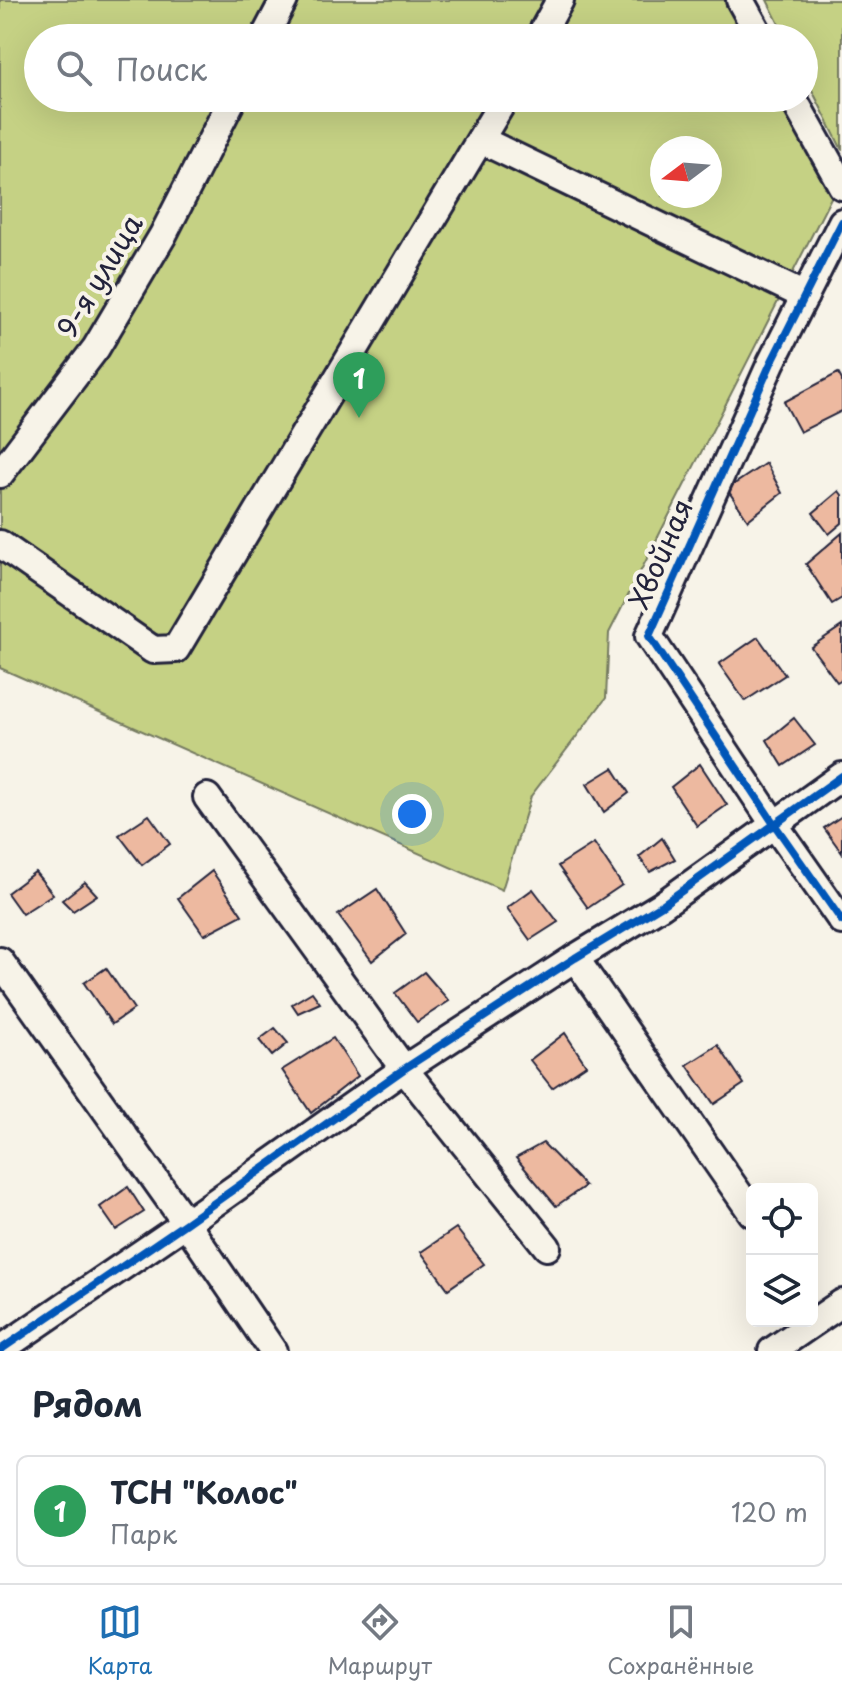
<!DOCTYPE html>
<html lang="ru">
<meta charset="utf-8">
<style>
body{margin:0;font-family:"Playpen Sans",sans-serif;background:#f6f6f7;color:#1f2937}
.controls{position:absolute;right:24px;bottom:24px;display:grid;overflow:hidden;border-radius:12px;box-shadow:0 8px 32px #0002}
.controls button{width:72px;height:72px;display:grid;place-items:center;padding:0;border:0;border-bottom:2px solid #e0e1e3;background:#fff;color:#1f2937;font:40px sans-serif}
.compass{position:absolute;left:650px;top:136px;width:72px;height:72px;border-radius:50%;background:#fff;box-shadow:0 8px 32px #0002;rotate:254deg}
.you{position:absolute;left:412px;top:814px;width:28px;height:28px;margin:-20px;border:6px solid #fff;border-radius:50%;background:#1a73e8;box-shadow:0 0 0 12px #1a73e833}
.badge{display:grid;place-items:center;width:52px;height:52px;border-radius:50%;background:#1f6fb2;color:#fff;font-size:26px;font-weight:700}
.pin{position:absolute;translate:-50% -66px;filter:drop-shadow(0 2px 4px #0008)}
.pin::after{content:'';position:absolute;top:42px;width:28px;height:24px;background:inherit;clip-path:polygon(0 0,100% 0,50% 100%)}
.list{margin:0;padding:0;list-style:none}
h2{display:flex;justify-content:space-between;align-items:center;height:104px;margin:0;padding:0 32px;font-size:34px}
h2 small{font-size:26px;font-weight:400;color:#747a83}
.list li{display:grid;grid-template-columns:52px 1fr auto;gap:24px;align-items:center;box-sizing:border-box;height:112px;margin:0 16px 16px;padding:0 16px;border:2px solid #e0e1e3;border-radius:12px}
.list b{display:block;font-size:30px;white-space:nowrap}
.list p{margin:0;font-size:26px;white-space:nowrap;color:#747a83}
.list em{font-size:26px;font-style:normal;color:#747a83}
.icon{flex:none;width:44px;height:44px;fill:none;stroke:currentColor;stroke-width:2;stroke-linecap:round;stroke-linejoin:round}
.map{position:relative;flex:none;width:842px;height:1351px;overflow:hidden}
.search{position:absolute;background:#fff;box-shadow:0 8px 32px #0002;left:24px;right:24px;top:24px;height:88px;display:flex;align-items:center;gap:20px;box-sizing:border-box;padding:0 28px;border-radius:44px;color:#747a83;font-size:30px}
.sheet{height:232px;background:#fff}
nav{display:flex;justify-content:space-around;align-items:center;box-sizing:border-box;height:112px;border-top:2px solid #e0e1e3;background:#fff;font-size:22px;color:#747a83}
nav a{display:grid;justify-items:center;gap:4px}
nav .on{color:#1f6fb2}
.map>svg:first-child{display:block}
.green{fill:#c5d184;stroke:#747a60;stroke-width:2;fill-rule:evenodd}
.building{fill:#edb9a0;stroke:#22223b;stroke-width:2}
.lines{fill:none;stroke-linecap:round;stroke-linejoin:round}
.minor-casing{stroke:#22223b;stroke-width:32}
.minor{stroke:#f7f3e8;stroke-width:26}
.cycleway-casing{stroke:#f7f3e8;stroke-width:13}
.cycleway{stroke:#0057b8;stroke-width:8}
.labels{text-anchor:middle;stroke-width:8;stroke-linejoin:round;paint-order:stroke}
.street-label{font-size:28px;fill:#22223b;stroke:#f7f3e8}
</style>
<div class="map">
<svg width="842" height="1351" viewBox="0 0 842 1351">
<rect width="100%" height="100%" fill="#f7f3e8"/>
<filter id="ink" filterUnits="userSpaceOnUse"><feTurbulence type="fractalNoise" baseFrequency=".0125" numOctaves="2"/><feDisplacementMap in="SourceGraphic" scale="16" xChannelSelector="R" yChannelSelector="G"/><feConvolveMatrix kernelMatrix="1 2 1 2 8 2 1 2 1" color-interpolation-filters="sRGB"/></filter>
<g filter="url(#ink)">
<!-- green -->
<g class="green">
<path d="M0 0H756L775 38H38V98H804L842 176 609 633 606 698 531 796 502 890 0 668ZM662 148H710V196H662Z"/>
<polygon points="767,0 842,0 842,150 804,74 804,38 786,38"/>
</g>
<!-- building -->
<g class="building">
<polygon points="838,373 842,380 842,411 800,432 784,402"/>
<polygon points="766,463 782,493 748,520 727,489"/>
<polygon points="839,491 842,495 842,523 829,534 813,513"/>
<polygon points="842,533 842,598 832,604 806,564"/>
<polygon points="842,626 842,679 837,682 811,647"/>
<polygon points="758,637 785,675 745,701 719,664"/>
<polygon points="794,718 815,745 783,766 767,740"/>
<polygon points="700,764 727,805 697,826 671,787"/>
<polygon points="613,768 629,793 604,812 587,784"/>
<polygon points="149,815 170,844 142,865 119,835"/>
<polygon points="842,816 842,853 824,828"/>
<polygon points="662,838 675,859 650,872 639,857"/>
<polygon points="594,843 622,885 588,908 558,866"/>
<polygon points="212,871 242,915 204,935 178,898"/>
<polygon points="35,872 53,894 22,914 7,893"/>
<polygon points="85,882 97,895 73,911 62,900"/>
<polygon points="377,889 406,934 372,961 338,915"/>
<polygon points="533,889 558,922 530,940 507,908"/>
<polygon points="106,968 134,1009 112,1024 84,983"/>
<polygon points="424,972 449,1001 417,1022 395,993"/>
<polygon points="312,992 320,1003 298,1013 292,1004"/>
<polygon points="275,1028 288,1043 272,1056 259,1040"/>
<polygon points="565,1033 586,1065 552,1088 530,1060"/>
<polygon points="333,1038 358,1076 311,1113 282,1070"/>
<polygon points="718,1045 744,1084 714,1104 687,1065"/>
<polygon points="543,1143 585,1186 556,1206 516,1158"/>
<polygon points="128,1187 144,1212 116,1230 100,1207"/>
<polygon points="456,1228 484,1264 448,1289 421,1252"/>
</g>
<g class="lines">
<!-- minor casing -->
<g class="minor-casing">
<g id="minor">
<polyline points="740,0 761,38"/>
<polyline points="264,38 284,0"/>
<polyline points="539,38 560,0"/>
<polyline points="793,98 842,186"/>
<polyline points="481,140 805,296"/>
<polyline points="842,222 771,363 649,636 774,824 842,921"/>
<polyline points="0,474 96,348 163,235 233,98"/>
<polyline points="0,544 153,650 176,649 505,98"/>
<polyline points="207,797 404,1069 547,1247"/>
<polyline points="575,958 752,1213"/>
<polyline points="0,961 186,1223 273,1351"/>
<polyline points="0,1350 186,1223 404,1069 575,958 662,905 842,776"/>
<polyline points="772,1351 842,1303"/>
</g>
</g>
<!-- minor -->
<use href="#minor" class="minor"/>
<!-- cycleway casing -->
<g class="cycleway-casing">
<g id="cycleway">
<polyline points="842,222 771,363 649,636 774,824 842,921"/>
<polyline points="0,1350 186,1223 404,1069 575,958 662,905 842,776"/>
</g>
</g>
<!-- cycleway -->
<use href="#cycleway" class="cycleway"/>
</g>
</g>
<g class="labels">
<!-- street labels -->
<g class="street-label">
<text transform="translate(100 276) rotate(-59)" y="10">9-я улица</text>
<text transform="translate(661 554) rotate(-66)" y="10">Хвойная</text>
</g>
</g>
</svg>
<div class="controls">
<button><svg class="icon" aria-label="locate" viewBox="0 0 24 24"><circle cx="12" cy="12" r="6"/><path d="M12 2v4M12 18v4M2 12h4M18 12h4"/></svg></button>
<button><svg class="icon" aria-label="layers" viewBox="0 0 24 24"><path d="M12 4l9 5-9 5-9-5zM3 14l9 5 9-5"/></svg></button>
</div>
<svg class="compass" viewBox="-18 -18 36 36"><path d="M0-13l5 13h-10z" fill="#e53935"/><path d="M0 13l5-13h-10z" fill="#747a83"/></svg>
<div class="you"></div>
<div class="pin badge" style="left:359px;top:418px;background:#2e9e5b">1</div>
<div class="search"><svg class="icon" aria-label="search" viewBox="0 0 24 24"><circle cx="10" cy="10" r="6"/><path d="M15 15l6 6"/></svg>Поиск</div>
</div>
<section class="sheet">
<h2>Рядом<small></small></h2>
<ul class="list">
<li><span class="badge" style="background:#2e9e5b">1</span><div><b>ТСН &quot;Колос&quot;</b><p>Парк</p></div><em>120 m</em></li>
</ul>
</section>
<nav>
<a class="on"><svg class="icon" aria-label="map" viewBox="0 0 24 24"><path d="M3 6l6-2 6 2 6-2v14l-6 2-6-2-6 2zM9 4v14M15 6v14"/></svg>Карта</a>
<a><svg class="icon" aria-label="directions" viewBox="0 0 24 24"><path d="M12 3l9 9-9 9-9-9zM9 14v-3h6M13 9l2 2-2 2"/></svg>Маршрут</a>
<a><svg class="icon" aria-label="saved" viewBox="0 0 24 24"><path d="M7 4h10v16l-5-4-5 4z"/></svg>Сохранённые</a>
</nav>
